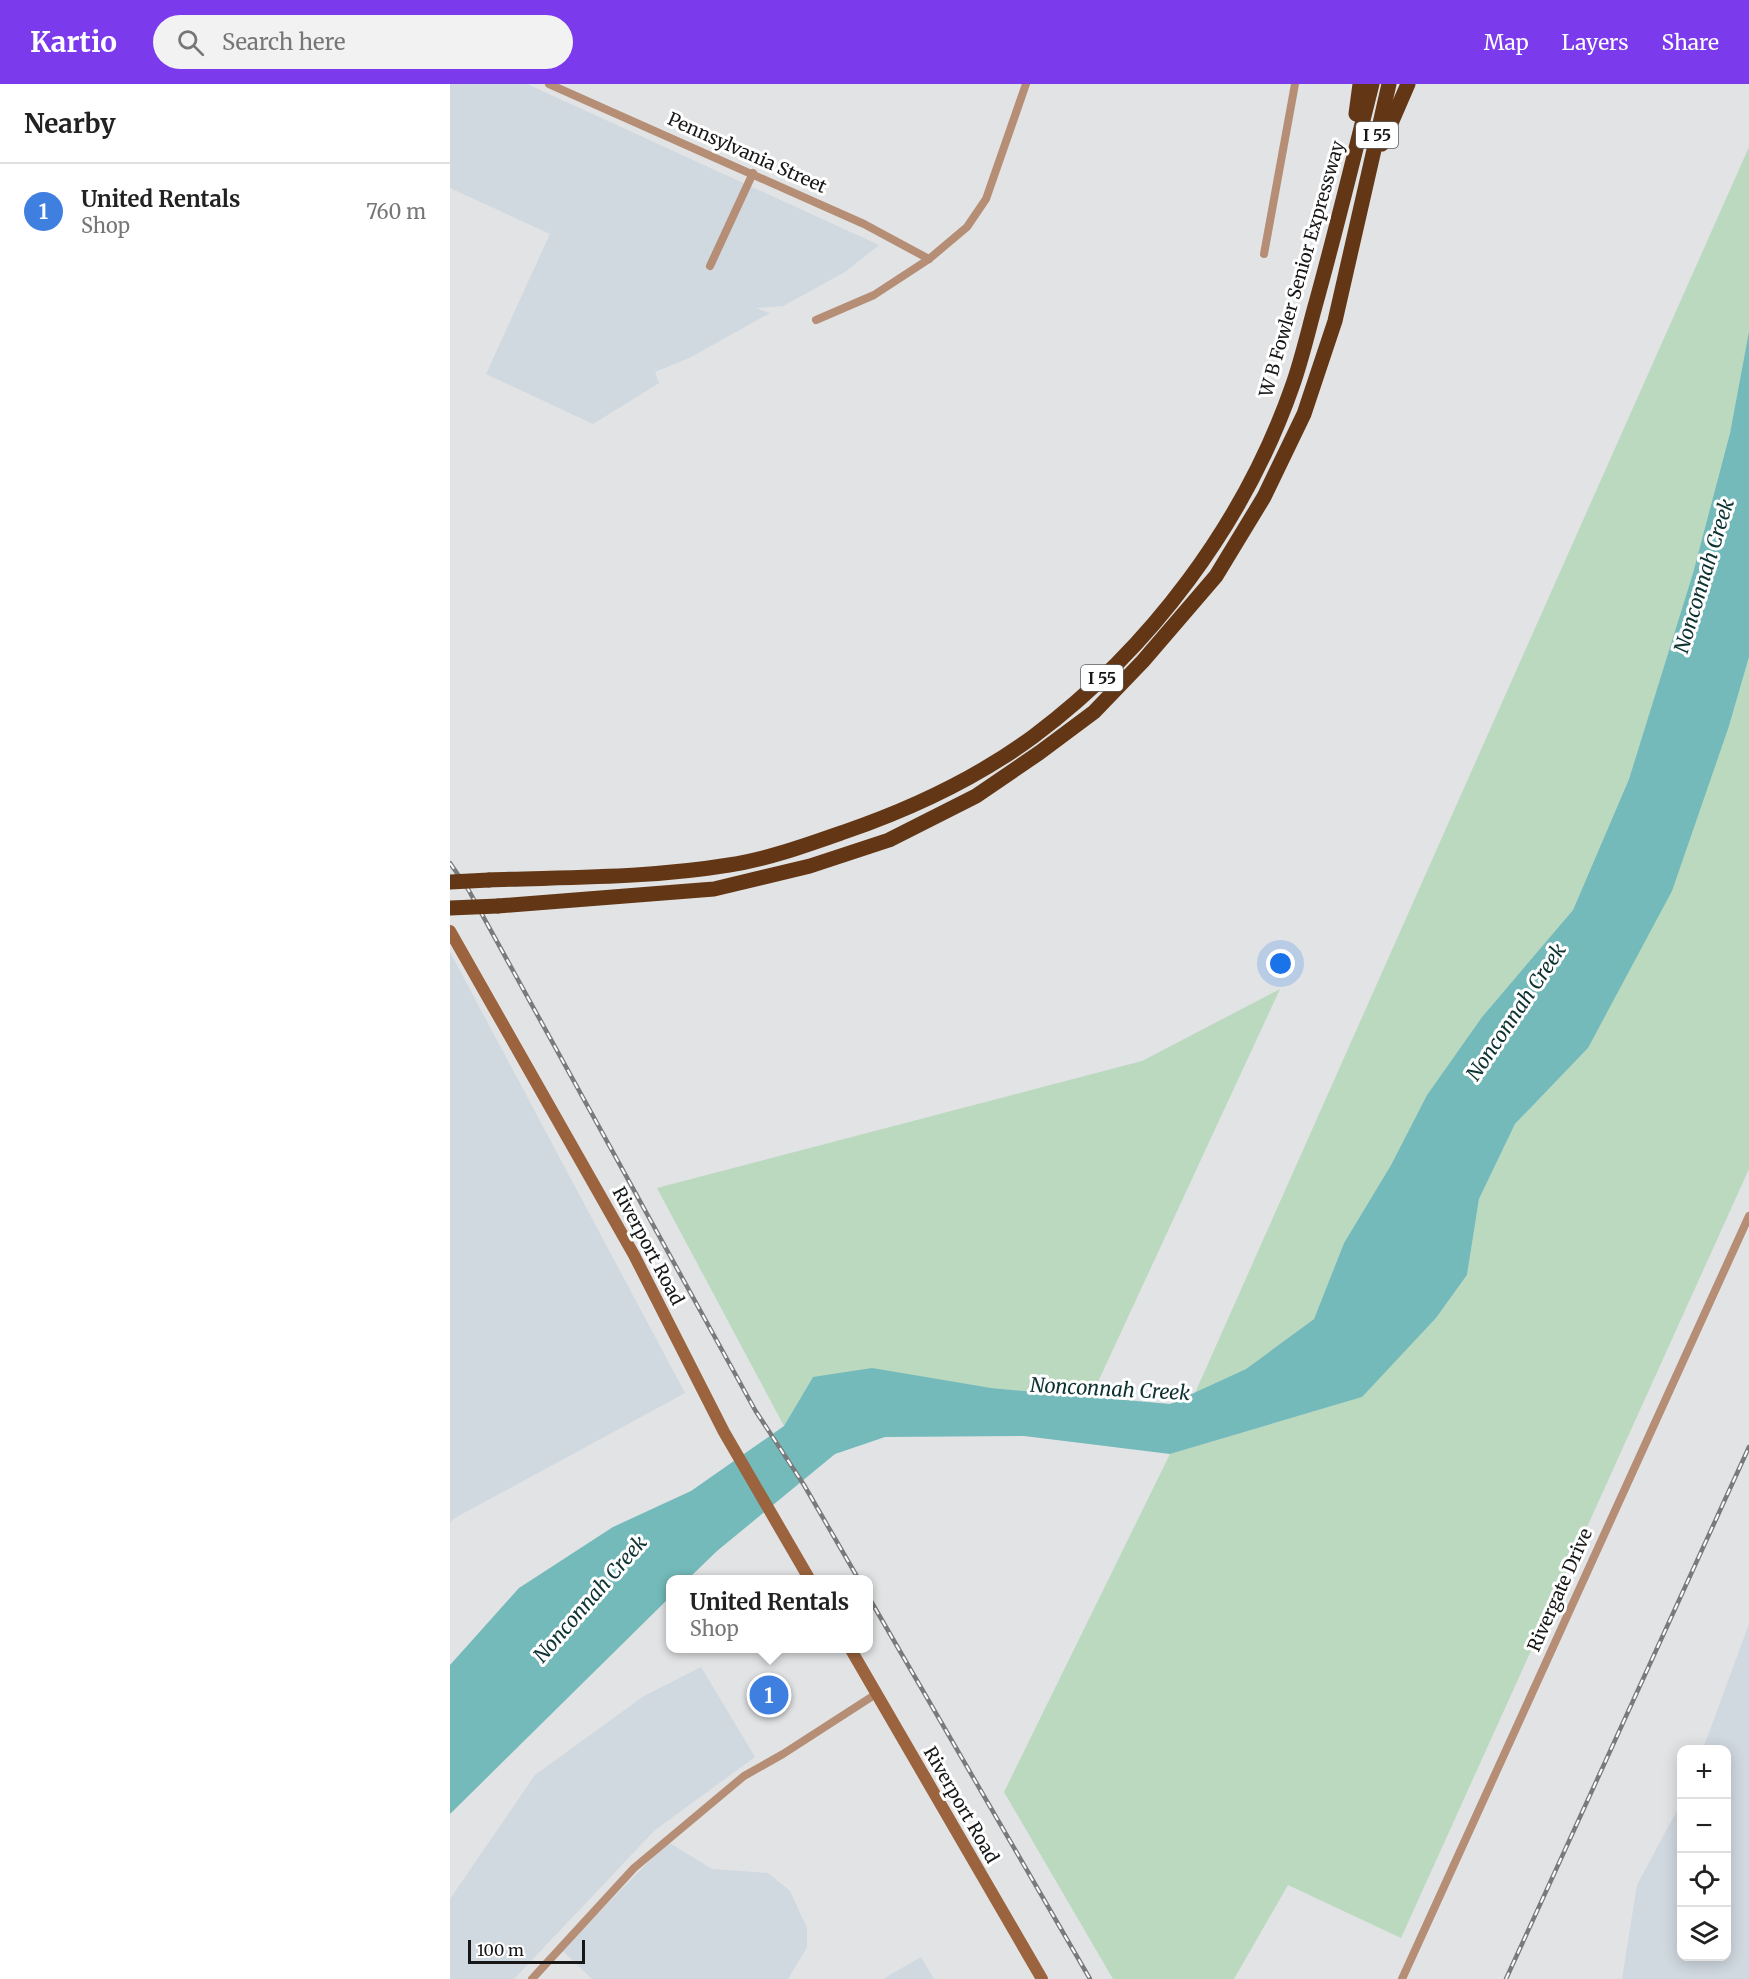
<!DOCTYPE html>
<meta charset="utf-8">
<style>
body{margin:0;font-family:Merriweather,serif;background:#f2f2f2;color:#222}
.controls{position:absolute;right:18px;bottom:18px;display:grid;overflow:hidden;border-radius:12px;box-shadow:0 3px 15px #0003}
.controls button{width:54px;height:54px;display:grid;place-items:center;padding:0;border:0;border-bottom:2px solid #e0e0e0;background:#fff;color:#222;font:30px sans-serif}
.scale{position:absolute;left:18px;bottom:15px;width:117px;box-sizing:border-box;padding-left:6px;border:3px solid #171718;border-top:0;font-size:16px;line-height:21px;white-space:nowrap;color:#171718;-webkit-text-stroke:4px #fff;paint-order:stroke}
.you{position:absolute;left:831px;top:880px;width:21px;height:21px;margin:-15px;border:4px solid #fff;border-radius:50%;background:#1a73e8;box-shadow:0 0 0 9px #1a73e833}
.badge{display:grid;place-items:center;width:39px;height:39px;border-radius:50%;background:#7c3aed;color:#fff;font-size:20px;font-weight:700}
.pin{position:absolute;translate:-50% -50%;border:3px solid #fff;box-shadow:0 2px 6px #0006}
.popup{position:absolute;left:216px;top:1491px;width:207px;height:78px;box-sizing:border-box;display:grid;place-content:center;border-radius:12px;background:#fff;filter:drop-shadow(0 2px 4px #0005);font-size:20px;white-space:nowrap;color:#767676}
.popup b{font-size:22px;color:#222}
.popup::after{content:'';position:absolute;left:50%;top:100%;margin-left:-12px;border:12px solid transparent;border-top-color:#fff}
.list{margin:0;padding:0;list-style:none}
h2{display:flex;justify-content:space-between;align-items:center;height:78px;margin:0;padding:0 24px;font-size:26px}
h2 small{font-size:20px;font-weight:400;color:#767676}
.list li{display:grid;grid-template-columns:39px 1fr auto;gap:18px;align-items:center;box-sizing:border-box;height:96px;padding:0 24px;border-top:2px solid #e0e0e0}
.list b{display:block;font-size:22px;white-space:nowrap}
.list p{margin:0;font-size:20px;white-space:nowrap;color:#767676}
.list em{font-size:20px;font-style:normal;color:#767676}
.icon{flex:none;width:33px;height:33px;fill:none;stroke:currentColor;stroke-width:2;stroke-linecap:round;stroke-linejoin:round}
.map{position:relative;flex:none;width:1299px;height:1895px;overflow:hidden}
header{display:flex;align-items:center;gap:36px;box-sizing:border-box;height:84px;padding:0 30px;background:#7c3aed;color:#fff}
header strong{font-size:28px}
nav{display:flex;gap:33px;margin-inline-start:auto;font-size:21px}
.search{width:420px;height:54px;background:#f2f2f2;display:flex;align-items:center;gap:15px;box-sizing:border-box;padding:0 21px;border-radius:33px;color:#767676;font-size:22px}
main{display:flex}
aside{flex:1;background:#fff}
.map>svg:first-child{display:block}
.built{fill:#d0d8e0}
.green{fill:#bbd9be}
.water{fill:#74baba}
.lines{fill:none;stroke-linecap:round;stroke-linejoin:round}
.minor{stroke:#b58e75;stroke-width:8}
.secondary{stroke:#9b643e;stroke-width:12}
.motorway{stroke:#633715;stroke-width:15}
.rail-casing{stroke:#797a7c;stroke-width:4.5}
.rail{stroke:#fff;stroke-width:2;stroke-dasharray:7;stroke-linecap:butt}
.motorway-bridge{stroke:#633715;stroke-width:15}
.labels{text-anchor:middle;stroke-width:6;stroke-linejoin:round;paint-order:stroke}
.shield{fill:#fff;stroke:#5d5d5d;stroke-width:1.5}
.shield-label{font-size:16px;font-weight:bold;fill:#171718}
.street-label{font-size:18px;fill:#171718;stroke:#fff}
.water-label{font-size:20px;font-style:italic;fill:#0e3232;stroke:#fff}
</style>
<header>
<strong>Kartio</strong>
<div class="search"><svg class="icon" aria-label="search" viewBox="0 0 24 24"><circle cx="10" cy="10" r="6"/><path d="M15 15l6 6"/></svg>Search here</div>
<nav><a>Map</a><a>Layers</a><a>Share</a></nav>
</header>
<main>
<aside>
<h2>Nearby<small></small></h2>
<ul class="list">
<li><span class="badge" style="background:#3f7fe0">1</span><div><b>United Rentals</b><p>Shop</p></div><em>760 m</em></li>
</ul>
</aside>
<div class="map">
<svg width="1299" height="1895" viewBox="0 0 1299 1895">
<rect width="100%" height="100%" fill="#e1e3e5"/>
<!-- built -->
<g class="built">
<polygon points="0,0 77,0 429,161 395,188 333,222 305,224 320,229 241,273 205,288 209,299 143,340 36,290 100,150 0,104"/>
<polygon points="0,868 235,1309 3,1435 0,1439"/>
<polygon points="1299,1540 1299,1895 1172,1895 1187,1801 1231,1719 1232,1872 1276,1872 1276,1666 1253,1665"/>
<polygon points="251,1583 305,1673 205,1746 64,1895 0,1895 0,1815 85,1691 194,1612"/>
<polygon points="218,1758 262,1785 318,1789 340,1807 357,1844 357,1863 338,1895 142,1895 112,1866"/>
<polygon points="471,1873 484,1895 433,1895"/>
</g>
<!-- green -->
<g class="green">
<polygon points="1299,63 1299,247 1280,349 1243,489 1179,695 1123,826 1032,933 977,1011 941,1081 894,1159 864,1235 796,1285 745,1309"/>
<polygon points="1299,573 1299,1085 951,1854 838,1801 784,1895 663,1895 554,1708 720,1370 911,1313 986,1234 1017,1191 1029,1115 1065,1040 1138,964 1279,642"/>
<polygon points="830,905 641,1313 541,1304 363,1293 334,1342 207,1104 692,977"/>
</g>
<!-- water -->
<polygon class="water" points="1299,247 1299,573 1279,642 1222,807 1138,964 1065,1040 1029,1115 1017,1191 986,1234 912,1313 720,1370 574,1352 435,1353 385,1370 267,1467 238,1495 220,1496 220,1513 0,1730 0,1581 69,1504 163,1443 241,1407 334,1342 363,1293 422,1284 541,1304 720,1320 796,1285 864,1235 894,1159 941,1081 977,1011 1032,933 1123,826 1179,695 1243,489 1280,349"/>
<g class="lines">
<!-- minor -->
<g class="minor">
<polyline points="99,0 414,140 479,175"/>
<polyline points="814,170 845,0"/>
<polyline points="260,182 303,89"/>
<polyline points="366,236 424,211 479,175 517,143 536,115 576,0"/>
<polyline points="82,1895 184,1784 294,1692 333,1670 426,1610"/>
<polyline points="952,1895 1299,1132"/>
</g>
<!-- secondary -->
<g class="secondary">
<polyline points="0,847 184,1171 274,1348 360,1496"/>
<polyline points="400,1564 592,1895"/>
</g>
<!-- motorway -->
<g class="motorway">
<polyline points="906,30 910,0"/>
<polyline points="932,60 958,0"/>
<path d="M39 796C119 793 200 794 279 781 318 775 357 761 394 748 461 725 527 694 584 652 700 565 794 440 842 303 851 278 857 252 864 226 885 151 903 76 922 0"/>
<polyline points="48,822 264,805 360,782 439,756 526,712 589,669 644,628 693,577 766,492 814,413 854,330 885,237 939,0"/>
</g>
<!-- rail casing -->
<g class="rail-casing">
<g id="rail">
<polyline points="0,779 18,805 305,1326 354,1401 409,1496"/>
<polyline points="418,1512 640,1895"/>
<polyline points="1056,1895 1299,1363"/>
</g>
</g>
<!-- rail -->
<use href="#rail" class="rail"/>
<!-- motorway-bridge -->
<g class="motorway-bridge">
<polyline points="0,798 39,796"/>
<polyline points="0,824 48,822"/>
</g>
</g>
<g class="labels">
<!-- shield labels -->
<g class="shield">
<rect x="906" y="38" width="42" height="26" rx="4.5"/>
<rect x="631" y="581" width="42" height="26" rx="4.5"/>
</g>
<g class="shield-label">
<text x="927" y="57">I 55</text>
<text x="652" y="600">I 55</text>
</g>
<!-- street labels -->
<g class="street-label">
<text transform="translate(297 69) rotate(24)" y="6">Pennsylvania Street</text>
<text transform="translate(852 185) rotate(-74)" y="6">W B Fowler Senior Expressway</text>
<text transform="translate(198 1162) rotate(62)" y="6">Riverport Road</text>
<text transform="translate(1110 1506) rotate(-66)" y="6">Rivergate Drive</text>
<text transform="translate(511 1721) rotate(60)" y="6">Riverport Road</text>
</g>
<!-- water labels -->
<g class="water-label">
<text transform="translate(1254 492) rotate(-73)" y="7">Nonconnah Creek</text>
<text transform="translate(1066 928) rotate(-56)" y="7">Nonconnah Creek</text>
<text transform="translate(660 1305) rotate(3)" y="7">Nonconnah Creek</text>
<text transform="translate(140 1515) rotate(-49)" y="7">Nonconnah Creek</text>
</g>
</g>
</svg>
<div class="controls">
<button>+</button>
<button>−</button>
<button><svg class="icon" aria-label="locate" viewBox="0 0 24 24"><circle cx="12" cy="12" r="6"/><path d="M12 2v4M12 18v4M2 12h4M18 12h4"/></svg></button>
<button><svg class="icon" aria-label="layers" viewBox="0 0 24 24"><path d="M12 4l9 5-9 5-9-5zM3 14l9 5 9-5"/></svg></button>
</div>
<div class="scale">100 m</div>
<div class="you"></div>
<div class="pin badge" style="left:319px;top:1611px;background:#3f7fe0">1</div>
<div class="popup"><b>United Rentals</b>Shop</div>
</div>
</main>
